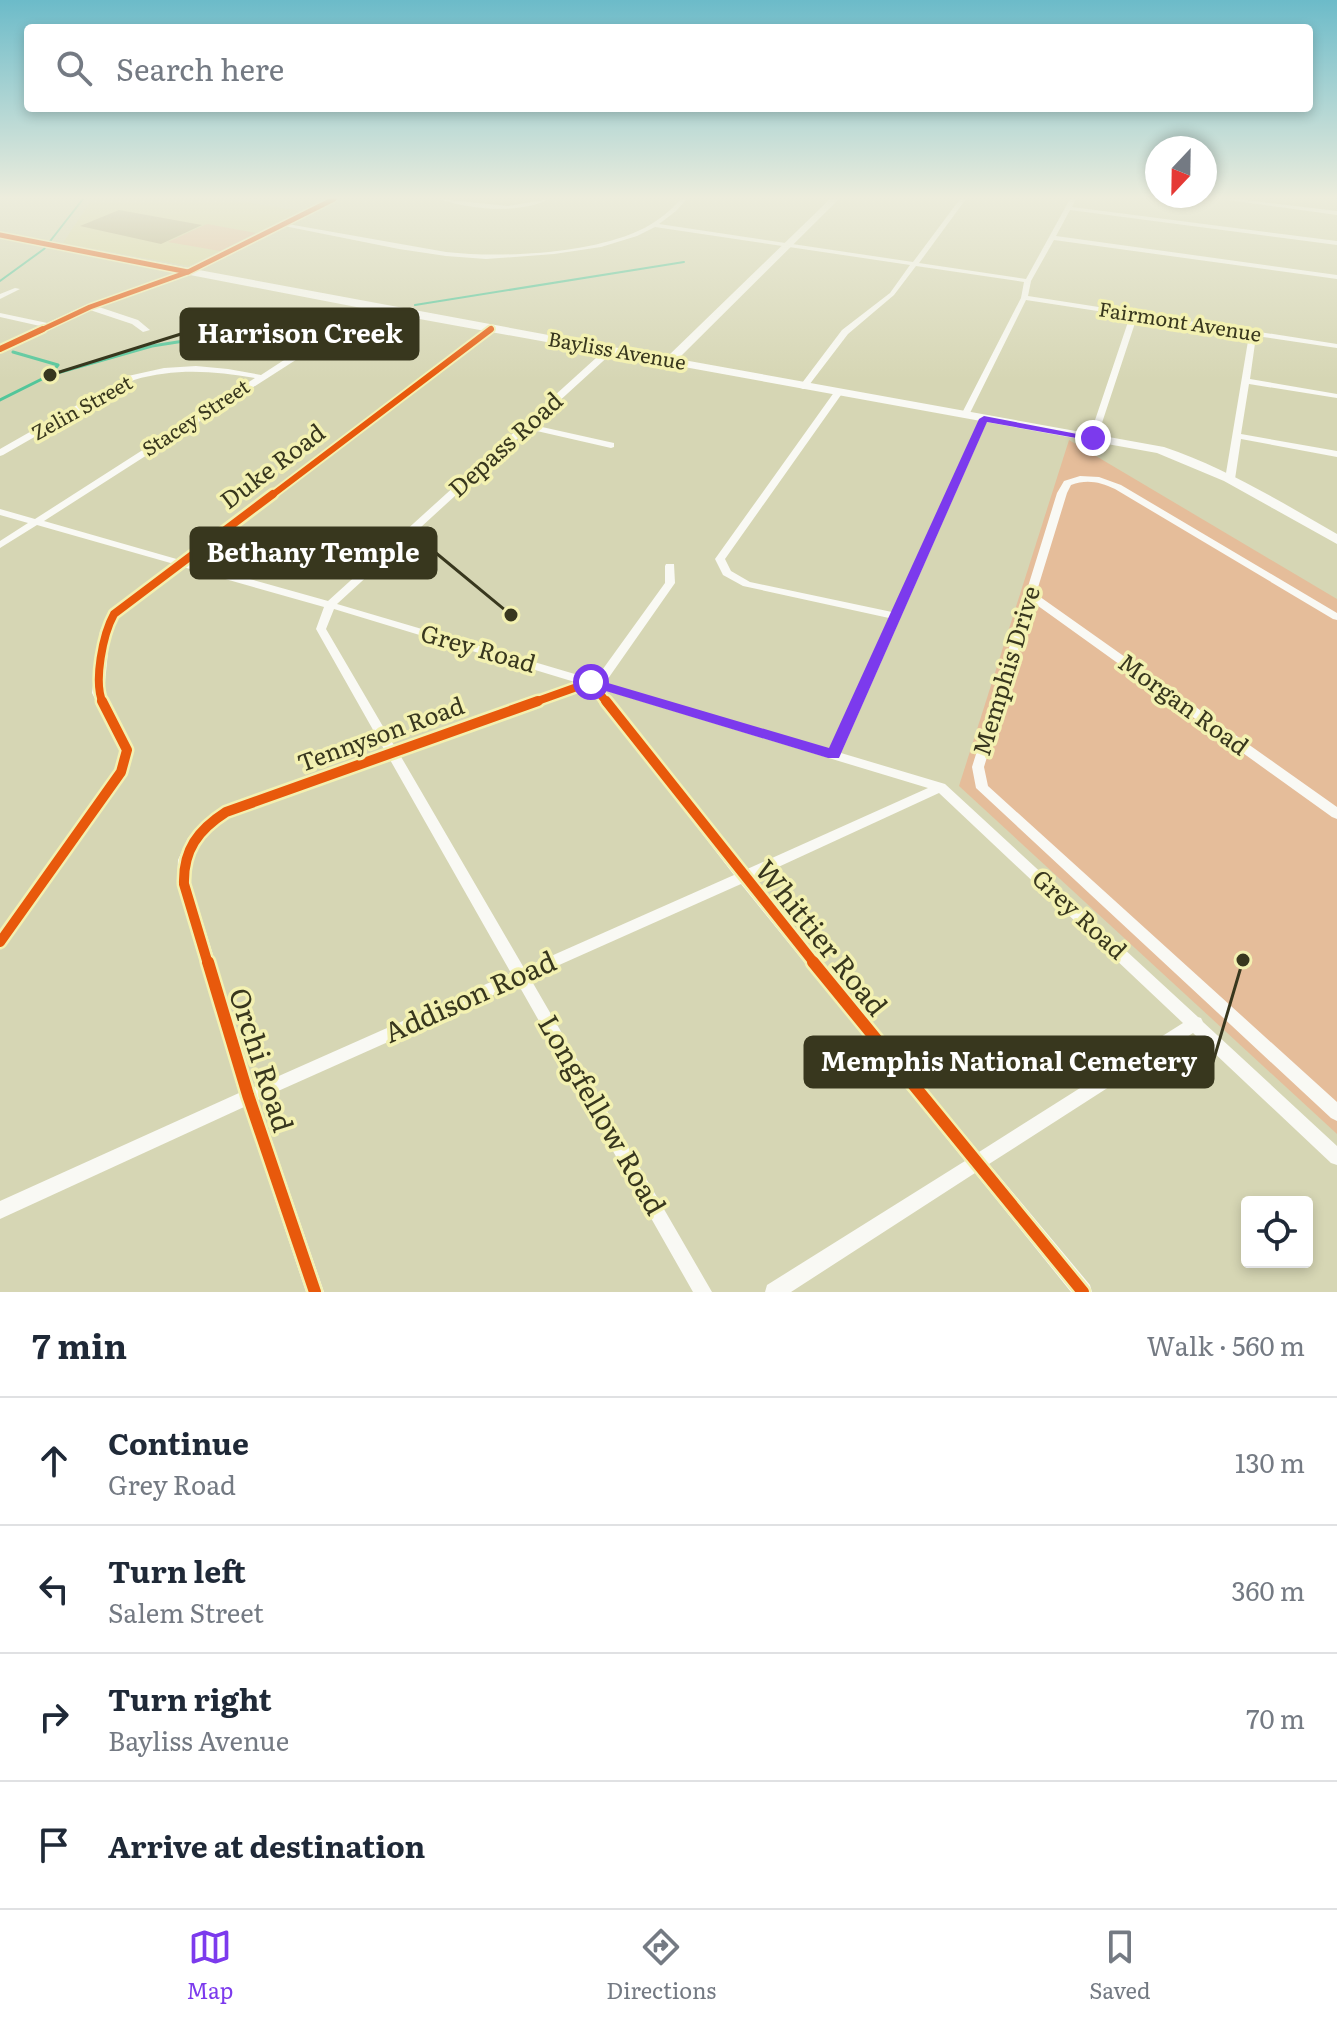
<!DOCTYPE html>
<meta charset="utf-8">
<style>
body{margin:0;font-family:Literata,serif;background:#f2f2f3;color:#1f2937}
.controls{position:absolute;right:24px;bottom:24px;display:grid;overflow:hidden;border-radius:8px;box-shadow:0 4px 12px #0003}
.controls button{width:72px;height:72px;display:grid;place-items:center;padding:0;border:0;border-bottom:2px solid #e0e1e3;background:#fff;color:#1f2937;font:40px sans-serif}
.compass{position:absolute;left:1145px;top:136px;width:72px;height:72px;border-radius:50%;background:#fff;box-shadow:0 4px 12px #0003;rotate:202deg}
.stop{position:absolute;width:24px;height:24px;margin:-18px;border:6px solid #7c3aed;border-radius:50%;background:#fff}
.stop.end{background:#7c3aed;border-color:#fff;box-shadow:0 2px 8px #0008}
.list{margin:0;padding:0;list-style:none}
h2{display:flex;justify-content:space-between;align-items:center;height:104px;margin:0;padding:0 32px;font-size:34px}
h2 small{font-size:26px;font-weight:400;color:#747a83}
.list li{display:grid;grid-template-columns:52px 1fr auto;gap:24px;align-items:center;box-sizing:border-box;height:128px;padding:0 32px;border-top:2px solid #e0e1e3}
.list b{display:block;font-size:30px;white-space:nowrap}
.list p{margin:0;font-size:26px;white-space:nowrap;color:#747a83}
.list em{font-size:26px;font-style:normal;color:#747a83}
.icon{flex:none;width:44px;height:44px;fill:none;stroke:currentColor;stroke-width:2;stroke-linecap:round;stroke-linejoin:round}
.map{position:relative;flex:none;width:1337px;height:1292px;overflow:hidden}
.search{position:absolute;background:#fff;box-shadow:0 4px 12px #0003;left:24px;right:24px;top:24px;height:88px;display:flex;align-items:center;gap:20px;box-sizing:border-box;padding:0 28px;border-radius:8px;color:#747a83;font-size:30px}
.sheet{height:616px;background:#fff}
nav{display:flex;justify-content:space-around;align-items:center;box-sizing:border-box;height:112px;border-top:2px solid #e0e1e3;background:#fff;font-size:22px;color:#747a83}
nav a{display:grid;justify-items:center;gap:4px}
nav .on{color:#7c3aed}
.map>svg:first-child{display:block}
.built{fill:#d8d7a1}
.green{fill:#e5bd9a}
.lines{fill:none;stroke-linecap:round;stroke-linejoin:round}
.stream-far1{stroke:#52c69a;stroke-width:2}
.stream{stroke:#52c69a;stroke-width:3}
.building{fill:#b1a87e}
.street{fill:#f9f9f4;fill-rule:evenodd}
.secondary{fill:#f9f9f4;fill-rule:evenodd}
.cycleway-far4-casing{stroke:#f3f1b2;stroke-width:8}
.cycleway-far3-casing{stroke:#f3f1b2;stroke-width:10}
.cycleway-far2-casing{stroke:#f3f1b2;stroke-width:13}
.cycleway-far1-casing{stroke:#f3f1b2;stroke-width:15}
.cycleway-casing{stroke:#f3f1b2;stroke-width:17}
.cycleway-far4{stroke:#e8590c;stroke-width:5}
.cycleway-far3{stroke:#e8590c;stroke-width:6}
.cycleway-far2{stroke:#e8590c;stroke-width:8}
.cycleway-far1{stroke:#e8590c;stroke-width:10}
.cycleway{stroke:#e8590c;stroke-width:12}
.route{fill:#7c3aed}
.labels{text-anchor:middle;stroke-width:7;stroke-linejoin:round;paint-order:stroke}
.far-street-label{font-size:20px;fill:#38371e;stroke:#f3f1b2}
.street-label{font-size:24px;fill:#38371e;stroke:#f3f1b2}
.near-street-label{font-size:28px;fill:#38371e;stroke:#f3f1b2}
.leader{fill:none;stroke:#38371e;stroke-width:3}
.callout-dot{fill:#38371e;stroke:#f3f1b2;stroke-width:3}
.callout{fill:#38371e;stroke:#38371e;stroke-width:3}
.callout-label{font-size:26px;text-anchor:middle;font-weight:bold;fill:#fff}
</style>
<div class="map">
<svg width="1337" height="1292" viewBox="0 0 1337 1292">
<rect width="100%" height="100%" fill="#d6d6b4"/>
<!-- built -->
<polygon class="built" points="92,199 225,199 301,211 189,266 63,243"/>
<!-- green -->
<g class="green">
<polygon points="207,224 256,233 220,251 168,242"/>
<polygon points="1069,440 1337,599 1337,1134 959,786"/>
</g>
<g class="lines">
<!-- stream-far1 -->
<g class="stream-far1">
<polyline points="0,281 44,249 83,199"/>
<polyline points="415,305 684,262"/>
<polyline points="248,331 367,312"/>
</g>
<!-- stream -->
<g class="stream">
<polyline points="50,375 152,346 261,329"/>
<polyline points="0,400 50,375 58,365 13,352"/>
</g>
</g>
<!-- building -->
<polygon class="building" points="119,210 202,225 161,244 80,226"/>
<g class="lines">
<!-- street -->
<g class="street">
<path d="M440 199 508 206 549 199C521 214 469 210 440 199Z"/>
<path d="M681 199H687L676 211 659 224 913 262 960 199H966L919 263 1026 279 1070 199H1076L1072 207 1337 241V245L1070 210 1056 236 1337 275V279L1054 240 1031 281 1028 296 1337 344V348L1256 336 1250 379 1337 394V398L1249 384 1241 434 1337 451V457L1241 439 1235 479 1233 481H1227L1225 479 1249 335 1137 317 1097 438 1093 441 1090 440 1089 438 1130 316 1026 300 969 415 965 417H962L961 415 1021 298 1024 282 916 266 894 295 848 334 806 389H803L799 387 842 330 890 293 910 265 655 227 637 236 601 247 554 254 486 259 446 256 399 249 279 225 282 223 446 252C500 258 580 254 631 234 650 227 668 214 681 199Z"/>
<polygon points="1220,199 1237,199 1337,211 1337,215"/>
<polygon points="15,288 20,289 0,299 0,294"/>
<polygon points="87,305 93,305 138,320 150,330 143,332 132,324 87,309"/>
<path d="M403 311 407 313 406 315 349 329 330 338 44 521 180 560 488 327H494V331L189 562 328 601 607 348H613V352L533 425 614 443V447L611 448 528 429 337 604 595 680 665 583V566L666 564H674L675 583 605 683 830 750 889 618 743 586 723 575 715 559 835 391H841V395L725 559 731 571 750 582 892 612 980 419 981 417H987L988 419 841 753 945 784 1198 1017 1201 1018 1203 1022 1337 1146V1165L1331 1163 1193 1033 989 1164 1090 1285 1092 1292H1071L975 1173 791 1292H765L767 1285 965 1161 741 884 530 978 712 1292H693L518 984 258 1100 324 1292H306L244 1107 0 1219V1201L239 1093 177 884 178 860 188 838 202 822 221 809 385 751 316 629 324 607 183 567 118 616 110 631 104 693 133 750 127 772 5 946 0 948V931L115 771 121 750 92 693 100 631 110 612 174 564 37 525 0 548V541L28 523 0 515V509L35 519 255 378C214 371 175 368 134 380L3 455 0 456V449L128 376 164 368 196 366 228 369 261 375 324 334 343 325ZM334 609 578 683 395 747 326 629ZM589 687 734 875 524 968 400 755ZM604 690 928 788 745 870ZM389 758 511 973 254 1087 191 884C190 848 202 834 231 815ZM939 793 1183 1023 979 1152 752 879Z"/>
<polygon points="0,313 52,324 53,326 49,328 0,317"/>
<path d="M1080 476 1099 477 1121 485 1337 613V620L1333 619 1115 489C1100 482 1087 479 1071 485L1067 493 1036 594 1337 807V819L1332 817 1034 603 984 767 988 786 1337 1102V1121L1331 1118 976 788 972 767 1057 493 1064 481Z"/>
</g>
<!-- secondary -->
<path class="secondary" d="M327 199H338L199 270 667 357 830 199H839L678 359 1164 447C1226 468 1281 502 1337 534V544L1224 481 1157 453 403 316 190 275 94 309 0 352V345L86 305 178 272 0 238V232L188 268Z"/>
<!-- cycleway-far4 casing -->
<g class="cycleway-far4-casing">
<g id="cycleway-far4">
<polyline points="0,235 188,272"/>
<polyline points="39,331 90,307 188,272 334,199"/>
<polyline points="489,331 491,329"/>
</g>
</g>
<!-- cycleway-far3 casing -->
<g class="cycleway-far3-casing">
<g id="cycleway-far3">
<polyline points="0,349 43,329"/>
<polyline points="271,496 491,329"/>
</g>
</g>
<!-- cycleway-far2 casing -->
<g class="cycleway-far2-casing">
<g id="cycleway-far2">
<path d="M103 703C93 682 103 634 114 614L273 494"/>
<polyline points="532,703 591,682 607,703"/>
</g>
</g>
<!-- cycleway-far1 casing -->
<g class="cycleway-far1-casing">
<g id="cycleway-far1">
<polyline points="606,701 815,964"/>
<polyline points="0,942 121,772 127,750 102,701"/>
<path d="M208 964 184 884C183 850 198 830 226 812L538 701"/>
</g>
</g>
<!-- cycleway casing -->
<g class="cycleway-casing">
<g id="cycleway">
<polyline points="208,962 248,1095 315,1292"/>
<polyline points="813,962 1083,1292"/>
</g>
</g>
<!-- cycleway-far4 -->
<use href="#cycleway-far4" class="cycleway-far4"/>
<!-- cycleway-far3 -->
<use href="#cycleway-far3" class="cycleway-far3"/>
<!-- cycleway-far2 -->
<use href="#cycleway-far2" class="cycleway-far2"/>
<!-- cycleway-far1 -->
<use href="#cycleway-far1" class="cycleway-far1"/>
<!-- cycleway -->
<use href="#cycleway" class="cycleway"/>
</g>
<!-- sky -->
<linearGradient id="sky" x2="0" y2="1"><stop stop-color="#6cbbc9"/><stop offset="0.52" stop-color="#ededdd"/><stop offset="1" stop-color="#ededdd" stop-opacity="0"/></linearGradient>
<rect width="1337" height="380" fill="url(#sky)"/>
<!-- route -->
<polygon class="route" points="984,416 1098,438 1093,441 987,422 839,758 828,758 586,685 586,679 591,678 829,748 979,419"/>
<g class="labels">
<!-- far-street labels -->
<g class="far-street-label">
<text transform="translate(1180 322) rotate(9)" y="7">Fairmont Avenue</text>
<text transform="translate(617 351) rotate(10)" y="7">Bayliss Avenue</text>
<text transform="translate(82 408) rotate(-29)" y="7">Zelin Street</text>
<text transform="translate(196 418) rotate(-33)" y="7">Stacey Street</text>
</g>
<!-- street labels -->
<g class="street-label">
<text transform="translate(506 445) rotate(-42)" y="8">Depass Road</text>
<text transform="translate(273 467) rotate(-37)" y="8">Duke Road</text>
<text transform="translate(478 649) rotate(16)" y="8">Grey Road</text>
<text transform="translate(1007 671) rotate(-73)" y="8">Memphis Drive</text>
<text transform="translate(1183 705) rotate(36)" y="8">Morgan Road</text>
<text transform="translate(381 735) rotate(-20)" y="8">Tennyson Road</text>
<text transform="translate(1079 915) rotate(43)" y="8">Grey Road</text>
</g>
<!-- near-street labels -->
<g class="near-street-label">
<text transform="translate(821 938) rotate(51)" y="10">Whittier Road</text>
<text transform="translate(470 997) rotate(-24)" y="10">Addison Road</text>
<text transform="translate(261 1060) rotate(72)" y="10">Orchi Road</text>
<text transform="translate(602 1115) rotate(60)" y="10">Longfellow Road</text>
</g>
</g>
<!-- callouts -->
<path class="leader" d="M50 375L181 334M511 615L436 553M1243 960L1213 1062"/>
<g class="callout-dot">
<circle cx="50" cy="375" r="8"/>
<circle cx="511" cy="615" r="8"/>
<circle cx="1243" cy="960" r="8"/>
</g>
<g class="callout">
<rect x="181" y="309" width="237" height="50" rx="8"/>
<rect x="191" y="528" width="245" height="50" rx="8"/>
<rect x="805" y="1037" width="408" height="50" rx="8"/>
</g>
<g class="callout-label">
<text x="300" y="343">Harrison Creek</text>
<text x="313" y="562">Bethany Temple</text>
<text x="1009" y="1071">Memphis National Cemetery</text>
</g>
</svg>
<div class="controls">
<button><svg class="icon" aria-label="locate" viewBox="0 0 24 24"><circle cx="12" cy="12" r="6"/><path d="M12 2v4M12 18v4M2 12h4M18 12h4"/></svg></button>
</div>
<svg class="compass" viewBox="-18 -18 36 36"><path d="M0-13l5 13h-10z" fill="#e53935"/><path d="M0 13l5-13h-10z" fill="#747a83"/></svg>
<div class="stop" style="left:591px;top:682px"></div>
<div class="stop end" style="left:1093px;top:438px"></div>
<div class="search"><svg class="icon" aria-label="search" viewBox="0 0 24 24"><circle cx="10" cy="10" r="6"/><path d="M15 15l6 6"/></svg>Search here</div>
</div>
<section class="sheet">
<h2>7 min<small>Walk · 560 m</small></h2>
<ul class="list">
<li><svg class="icon" aria-label="ahead" viewBox="0 0 24 24"><path d="M12 20V5M6 11l6-6 6 6"/></svg><div><b>Continue</b><p>Grey Road</p></div><em>130 m</em></li>
<li><svg class="icon" aria-label="left" viewBox="0 0 24 24"><path d="M17 20v-9H6M10 6l-5 5 5 5"/></svg><div><b>Turn left</b><p>Salem Street</p></div><em>360 m</em></li>
<li><svg class="icon" aria-label="right" viewBox="0 0 24 24"><path d="M7 20v-9h11M14 6l5 5-5 5"/></svg><div><b>Turn right</b><p>Bayliss Avenue</p></div><em>70 m</em></li>
<li><svg class="icon" aria-label="arrive" viewBox="0 0 24 24"><path d="M6 21V4h12l-3 4 3 4H6"/></svg><div><b>Arrive at destination</b></div></li>
</ul>
</section>
<nav>
<a class="on"><svg class="icon" aria-label="map" viewBox="0 0 24 24"><path d="M3 6l6-2 6 2 6-2v14l-6 2-6-2-6 2zM9 4v14M15 6v14"/></svg>Map</a>
<a><svg class="icon" aria-label="directions" viewBox="0 0 24 24"><path d="M12 3l9 9-9 9-9-9zM9 14v-3h6M13 9l2 2-2 2"/></svg>Directions</a>
<a><svg class="icon" aria-label="saved" viewBox="0 0 24 24"><path d="M7 4h10v16l-5-4-5 4z"/></svg>Saved</a>
</nav>
